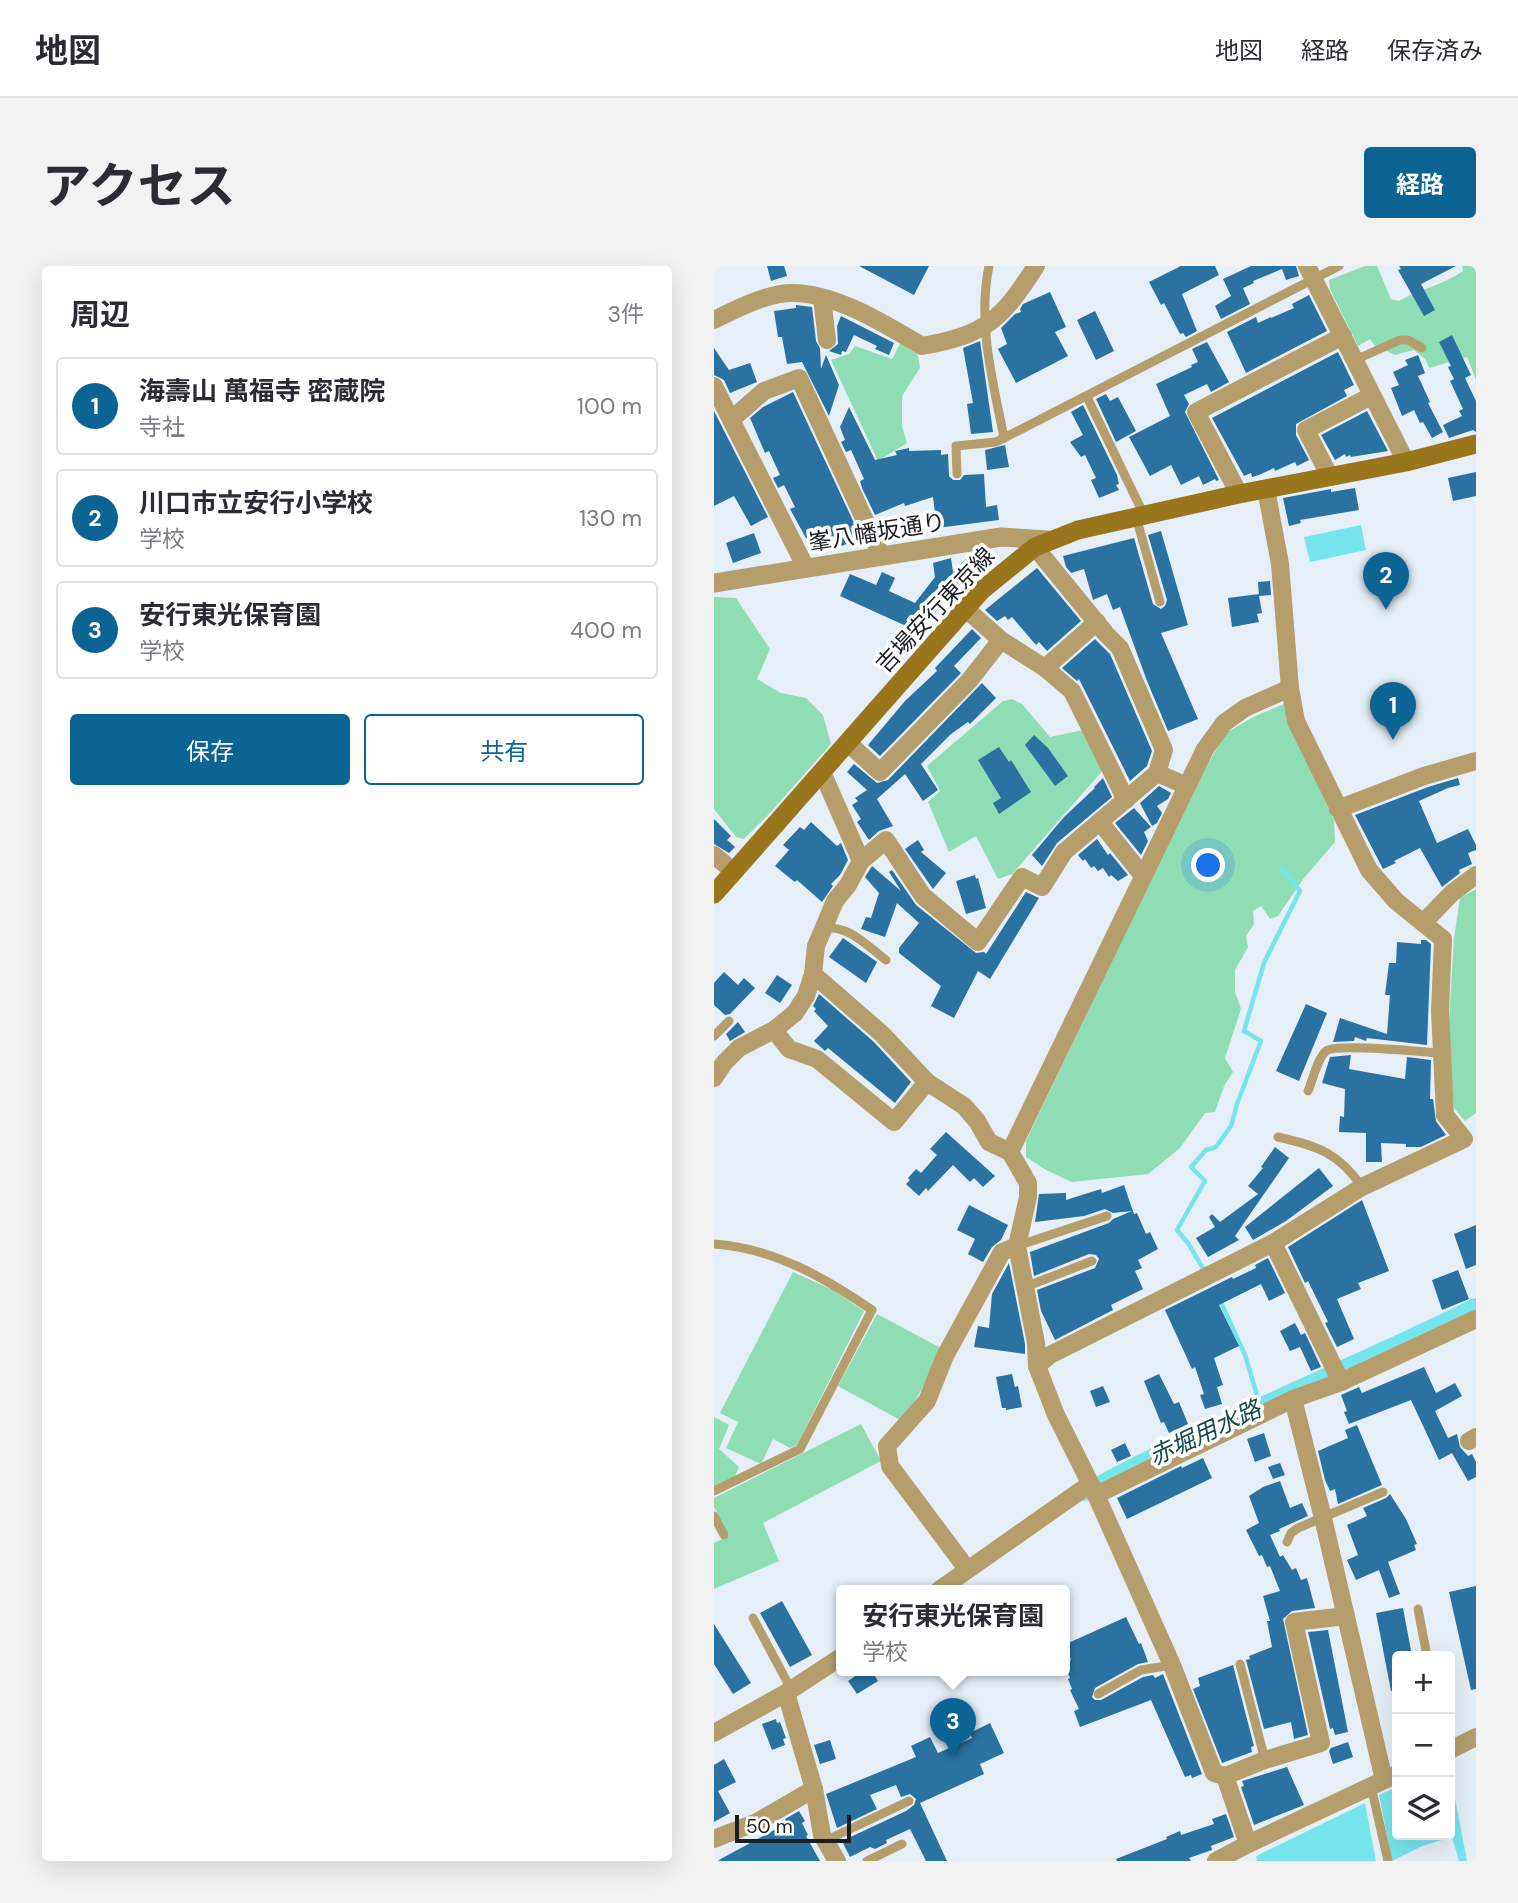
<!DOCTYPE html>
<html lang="ja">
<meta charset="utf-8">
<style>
body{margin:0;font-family:"DM Sans","Noto Sans JP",sans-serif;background:#f2f2f3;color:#2b2b33}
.controls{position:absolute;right:21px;bottom:21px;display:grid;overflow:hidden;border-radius:7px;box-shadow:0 7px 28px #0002}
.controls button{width:63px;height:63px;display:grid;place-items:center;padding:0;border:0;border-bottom:2px solid #e1e1e2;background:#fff;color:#2b2b33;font:35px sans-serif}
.scale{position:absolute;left:21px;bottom:18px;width:116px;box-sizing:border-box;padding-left:7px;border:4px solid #1b1e21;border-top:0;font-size:19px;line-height:24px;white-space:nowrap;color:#1b1e21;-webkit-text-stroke:5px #fff;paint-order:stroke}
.you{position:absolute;left:495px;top:600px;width:24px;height:24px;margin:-18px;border:5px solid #fff;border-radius:50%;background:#1a73e8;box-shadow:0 0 0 10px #1a73e833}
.badge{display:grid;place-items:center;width:46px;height:46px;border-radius:50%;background:#0c6495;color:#fff;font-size:23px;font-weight:700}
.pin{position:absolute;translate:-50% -58px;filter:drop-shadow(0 2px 4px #0008)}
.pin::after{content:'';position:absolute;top:37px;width:24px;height:21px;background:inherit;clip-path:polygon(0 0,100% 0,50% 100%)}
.popup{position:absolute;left:122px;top:1319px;width:234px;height:91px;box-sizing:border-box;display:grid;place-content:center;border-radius:7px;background:#fff;filter:drop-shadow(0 2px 5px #0005);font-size:23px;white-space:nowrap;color:#7c7c81}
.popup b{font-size:26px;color:#2b2b33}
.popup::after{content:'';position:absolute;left:50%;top:100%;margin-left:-14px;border:14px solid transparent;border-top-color:#fff}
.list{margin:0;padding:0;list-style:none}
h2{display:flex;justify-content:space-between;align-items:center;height:91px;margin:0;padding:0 28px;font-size:30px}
h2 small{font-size:23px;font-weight:400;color:#7c7c81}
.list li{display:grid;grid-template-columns:46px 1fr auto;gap:21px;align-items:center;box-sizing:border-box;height:98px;margin:0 14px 14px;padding:0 14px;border:2px solid #e1e1e2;border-radius:7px}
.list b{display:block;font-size:26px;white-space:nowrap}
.list p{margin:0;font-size:23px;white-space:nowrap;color:#7c7c81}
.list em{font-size:23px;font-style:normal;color:#7c7c81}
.actions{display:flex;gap:14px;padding:21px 28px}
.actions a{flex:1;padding:16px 0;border:2px solid #0c6495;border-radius:7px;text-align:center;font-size:24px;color:#0c6495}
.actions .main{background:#0c6495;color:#fff}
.icon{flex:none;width:38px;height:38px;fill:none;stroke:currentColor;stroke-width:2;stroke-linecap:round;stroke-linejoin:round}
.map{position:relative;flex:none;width:762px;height:1595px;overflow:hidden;border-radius:7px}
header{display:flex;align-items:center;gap:42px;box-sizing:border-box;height:98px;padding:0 35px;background:#fff;border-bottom:2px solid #e1e1e2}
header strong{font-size:33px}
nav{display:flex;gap:38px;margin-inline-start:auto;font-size:24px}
.intro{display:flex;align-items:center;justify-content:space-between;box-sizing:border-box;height:168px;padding:0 42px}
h1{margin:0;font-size:49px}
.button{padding:18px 32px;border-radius:7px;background:#0c6495;color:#fff;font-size:24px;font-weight:700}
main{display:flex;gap:42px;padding:0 42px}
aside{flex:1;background:#fff;border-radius:7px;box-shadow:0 7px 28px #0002}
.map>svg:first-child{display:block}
.green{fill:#8fddb4}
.water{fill:#76e5eb}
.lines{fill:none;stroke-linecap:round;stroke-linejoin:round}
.stream{stroke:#76e5eb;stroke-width:4.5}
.canal{stroke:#76e5eb;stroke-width:16}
.building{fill:#2972a1}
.service{stroke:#b69e6c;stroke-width:9}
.minor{stroke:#b69e6c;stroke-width:18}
.tertiary{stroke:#b69e6c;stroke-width:19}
.secondary{stroke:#99761c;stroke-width:19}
.labels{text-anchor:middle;stroke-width:7;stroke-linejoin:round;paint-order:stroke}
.street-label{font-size:23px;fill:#1b1e21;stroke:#fff}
.water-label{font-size:24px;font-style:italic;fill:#15484a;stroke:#fff}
</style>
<header>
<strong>地図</strong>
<nav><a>地図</a><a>経路</a><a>保存済み</a></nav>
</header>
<div class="intro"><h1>アクセス</h1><a class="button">経路</a></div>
<main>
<aside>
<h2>周辺<small>3件</small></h2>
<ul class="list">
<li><span class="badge">1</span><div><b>海壽山 萬福寺 密蔵院</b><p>寺社</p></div><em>100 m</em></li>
<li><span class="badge">2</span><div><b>川口市立安行小学校</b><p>学校</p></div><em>130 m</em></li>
<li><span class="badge">3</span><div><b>安行東光保育園</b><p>学校</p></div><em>400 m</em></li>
</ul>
<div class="actions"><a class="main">保存</a><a>共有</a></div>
</aside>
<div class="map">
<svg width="762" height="1595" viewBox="0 0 762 1595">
<rect width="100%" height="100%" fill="#e6eff7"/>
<!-- green -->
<g class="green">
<path d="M651 0H663L677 33 685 35C706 23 729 19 749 5L748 0H762V114L753 91 715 102 711 93 700 84 681 89 661 80 656 73 644 80 616 23 615 14Z"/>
<polygon points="188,74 203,84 206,102 188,130 188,160 193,177 164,195 117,94 135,88 141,80 178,93"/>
<polygon points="0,331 22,332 56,383 43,413 67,427 92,432 109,449 117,478 56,547 30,573 22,571 0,543"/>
<polygon points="298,433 308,438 336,471 369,464 389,504 298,608 284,613 262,570 235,586 214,536 226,525 213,500 289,435"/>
<polygon points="570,438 578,463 620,554 621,576 590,612 564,650 556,653 547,640 539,645 540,658 532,670 534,681 521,704 521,725 527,743 511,792 519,806 510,820 501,846 491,847 466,882 434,908 358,916 332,904 312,891 312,875 485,513 512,467 539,451"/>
<polygon points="762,623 762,847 751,855 740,842 734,772 740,672 746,632"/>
<polygon points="79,1006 121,1025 150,1045 83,1179 76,1182 59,1173 47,1198 12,1182 24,1156 6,1147"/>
<polygon points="163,1048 229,1083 190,1156 124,1120"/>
<polygon points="0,1151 15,1159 5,1183 25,1201 20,1212 0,1224"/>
<polygon points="147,1158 167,1195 49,1257 65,1295 0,1323 0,1277 15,1270 0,1241 0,1232"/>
</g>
<!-- water -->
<g class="water">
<polygon points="647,259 652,284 596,296 590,271"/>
<polygon points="736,1506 753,1595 745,1595 738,1571 708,1580 678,1595 665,1529 683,1521 683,1569 736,1569"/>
<polygon points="651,1537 662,1595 543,1595 542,1590"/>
</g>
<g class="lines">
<!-- stream -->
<g class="stream">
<polyline points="490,1004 474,977 463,964 491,915 477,901 492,884 502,881 517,860 523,838 547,775 530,765 550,697 586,625 568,603"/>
<polyline points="506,1034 531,1089 546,1139"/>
</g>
<!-- canal -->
<path class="canal" d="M370 1227C403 1207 439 1190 475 1173 570 1127 667 1087 762 1040"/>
</g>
<!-- building -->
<g class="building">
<polygon points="53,0 70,0 73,10 57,15"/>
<polygon points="145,0 215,0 200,29"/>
<polygon points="467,0 501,0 505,9 468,28 483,65 472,71 469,67 466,68 450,37 447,39 435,16"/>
<polygon points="537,0 582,0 585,10 572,14 568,3 539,15 540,17 529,22 536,38 507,53 501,40 517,30 509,13"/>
<polygon points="685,0 742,0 707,18 721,44 710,50 684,4 687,3"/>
<polygon points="336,26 352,61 341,66 354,90 302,117 284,83 293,78 287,62 301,48 307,46 306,43 309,38"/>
<polygon points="595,29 613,65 532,107 513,66 542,51 544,57 557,51 557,52 580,42 578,38"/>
<polygon points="82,39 98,41 102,75 106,82 107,103 112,89 125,119 115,150 88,96 73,98 68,71 64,71 60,45 82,42"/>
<polygon points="381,45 400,85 382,94 363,54"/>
<polygon points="127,50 180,77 175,89 161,83 163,80 140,69 132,86 128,85 127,89 115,85 124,78 123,60"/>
<polygon points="738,69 757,109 751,112 762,135 762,166 759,164 735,172 729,159 748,150 745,145 749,143 736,115 740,113 734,101 737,100 725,76"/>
<polygon points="266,75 279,166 257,168 253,138 259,137 249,82"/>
<polygon points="493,76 515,116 497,126 493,118 470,129 475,138 471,146 505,214 502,215 501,213 489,219 485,210 467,219 457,199 436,210 415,171 456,150 442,118 478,101 477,99 484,96 478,83"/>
<polygon points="0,82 15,104 36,97 43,116 16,127 10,114 0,109"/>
<polygon points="624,86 640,119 630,124 633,130 582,158 582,169 595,194 583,200 581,196 561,205 560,202 545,209 538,211 537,207 530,210 498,152"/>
<polygon points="704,89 711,107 704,110 716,136 714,137 729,166 718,172 709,156 706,157 700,144 688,150 677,122 685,119 679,106 694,99 691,94"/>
<polygon points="79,126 148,274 140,278 139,275 128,280 126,276 110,284 108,281 99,285 76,243 81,241 70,219 64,222 59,212 66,209 55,185 51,187 36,152 49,141"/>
<polygon points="392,128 396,135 404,131 422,165 402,176 382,133"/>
<polygon points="369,139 403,209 405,218 402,219 405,224 385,232 377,214 382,212 371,189 367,191 356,176 369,169 357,146"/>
<polygon points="135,141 161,194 183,189 181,185 195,182 195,185 227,184 227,189 234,188 235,210 239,214 246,214 250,209 270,208 272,241 283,239 285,254 223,262 219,231 191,240 190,237 161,249 148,222 146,215 150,213 137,184 132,186 127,176 131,174 126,161"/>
<polygon points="0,145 54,251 37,260 20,230 0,240"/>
<polygon points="653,145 674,185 637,191 636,189 632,191 631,188 621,194 607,169"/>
<polygon points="291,179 295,201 273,204 271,184"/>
<polygon points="762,206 762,230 739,235 734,212"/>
<polygon points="641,222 645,244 586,254 587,257 575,260 569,232 617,223 617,226"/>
<polygon points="447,265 474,359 447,367 484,453 454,465 433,415 406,341 399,344 393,328 379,334 370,303 357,307 352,301 349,290 420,272 439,338 447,343 451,340 453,334 434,269"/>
<polygon points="40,267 47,287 19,297 12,277"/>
<polygon points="264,287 274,297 258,314 253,309 225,338 227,340 217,351 209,345 200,367 189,362 190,359 126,330 136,308 162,319 168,306 181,312 175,325 201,337 221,311 219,297 237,292 239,306 254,291 255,293"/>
<polygon points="323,302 367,355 333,385 325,376 322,379 298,351 294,354 291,350 283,355 271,344"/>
<polygon points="556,315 557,329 545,330 548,347 543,348 545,356 518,361 514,332 545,328 545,330 544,316"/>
<polygon points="258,363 267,372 240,400 247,407 166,490 154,479 191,435 223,405 221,402"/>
<polygon points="381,373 396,388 438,485 433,500 416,515 365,413 363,415 348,402"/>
<polygon points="268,417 282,432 256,458 254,456 237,468 207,498 224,524 209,535 191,508 163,533 179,560 165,565 155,574 143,556 147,553 138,539 144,535 141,532 153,524 133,506 140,498 163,517 174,514"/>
<polygon points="320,469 334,482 354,510 341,520 311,479"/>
<polygon points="285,481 295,496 297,494 317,526 285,548 279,537 287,532 264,494"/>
<polygon points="389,512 398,531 343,577 328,600 318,589 350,551 381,522 380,521"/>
<polygon points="744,512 746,519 734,522 705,535 723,577 754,563 762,579 762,584 754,587 758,598 745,604 746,607 728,621 706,582 680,595 682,597 669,603 641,549 714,521"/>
<polygon points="445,520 457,527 454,533 443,540 448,547 443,557 438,560 426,537"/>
<polygon points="420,542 437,561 430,566 434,575 427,589 401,557"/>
<polygon points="0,553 17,570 13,574 21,581 15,587 0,578"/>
<polygon points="97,556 123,580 127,577 134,594 126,609 117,618 119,620 108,636 83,614 81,616 77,613 61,600 75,584 69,579 86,561 90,564"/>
<polygon points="383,573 394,589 396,587 414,609 404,615 397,609 395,611 389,602 384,605 380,600 377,602 371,593 369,595 364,589"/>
<polygon points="204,574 210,584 207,586 232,607 219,623 191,583"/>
<polygon points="158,600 187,625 175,606 178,604 202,639 262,687 270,686 272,688 312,626 325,632 276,713 264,705 240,752 217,740 227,720 185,687 185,682 205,657 183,637 171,671 147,663 152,651 157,652 165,627 151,611"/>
<polygon points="261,609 262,613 264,612 272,642 252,648 242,615"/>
<polygon points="129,672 163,696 152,717 115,691"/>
<polygon points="707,674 712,674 717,678 713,779 653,772 652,775 641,771 640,775 619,776 626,752 673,768 676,729 671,729 675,697 682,697 683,676 707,678"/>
<polygon points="10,706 24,719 30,712 41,722 16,748 11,749 0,739 0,717"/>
<polygon points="63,709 78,719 66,737 51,727"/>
<polygon points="105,728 160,776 197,816 181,837 114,782 111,785 100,775 114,760 100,745 102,743 99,740"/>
<polygon points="592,738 613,747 585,815 562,805"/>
<polygon points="24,756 31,766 16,775 12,768"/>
<polygon points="637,789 635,803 691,813 693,791 717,794 716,833 719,833 722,855 732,869 707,881 692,881 692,878 667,877 668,896 652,896 652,867 625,866 626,850 630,851 631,823 608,817 616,791"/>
<polygon points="232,866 281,910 269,921 260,912 256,916 239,899 214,925 212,922 205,930 192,918 196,914 194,912 202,903 207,907 223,889 216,883"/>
<polygon points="561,881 575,892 521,970 525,974 494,991 482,972 501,961 495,951 498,948 506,956 544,928 534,920 549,902 547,901"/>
<polygon points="605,902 619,920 572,955 539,974 531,961"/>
<polygon points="410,919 420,948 423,947 432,968 436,966 444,983 424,994 428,1002 421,1005 429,1023 397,1039 399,1044 341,1074 327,1045 323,1024 381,1002 385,993 382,989 375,988 320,1010 316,986 395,957 399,953 418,945 399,947 391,943 370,950 321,956 325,928 352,927 352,934 387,923 388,927"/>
<polygon points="648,934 675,1005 644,1017 647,1023 623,1033 640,1073 623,1081 611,1057 614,1056 594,1015 591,1017 574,981"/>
<polygon points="255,939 294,959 287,974 278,981 269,996 254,988 261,973 243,964"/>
<polygon points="762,959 762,999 752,1003 740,968"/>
<polygon points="554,992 571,1027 555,1035 547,1018 505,1039 525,1080 500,1092 509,1119 503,1121 508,1138 491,1143 486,1129 490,1128 481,1101 478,1103 451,1044 518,1011 519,1013 542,1002 541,999"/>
<polygon points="295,997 311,1078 311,1088 260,1081 264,1060 275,1062 278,1028"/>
<polygon points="744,1004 755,1033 728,1044 718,1014"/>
<polygon points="581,1057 587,1069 591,1067 607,1101 597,1105 586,1081 576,1085 566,1065"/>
<polygon points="710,1101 722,1127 741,1117 748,1130 721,1145 734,1172 743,1168 746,1181 754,1190 758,1188 762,1196 762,1211 754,1215 738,1187 725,1194 697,1134 635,1158 630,1146 633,1145 627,1129 645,1121 648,1127"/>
<polygon points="298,1108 301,1121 304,1120 308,1141 292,1144 292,1142 288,1142 282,1111"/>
<polygon points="445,1108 460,1138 465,1136 474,1158 455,1167 450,1156 447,1157 430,1115"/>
<polygon points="389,1120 396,1136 382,1141 376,1125"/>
<polygon points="643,1159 668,1219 624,1238 621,1223 616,1225 611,1214 604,1185 634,1172 631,1164"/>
<polygon points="550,1167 557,1190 541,1196 533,1173"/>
<polygon points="411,1177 417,1190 403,1196 397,1184"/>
<polygon points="489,1192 498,1212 413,1253 403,1232 467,1200 468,1202"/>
<polygon points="566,1197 571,1209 559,1213 554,1201"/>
<polygon points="566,1215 576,1242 588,1237 594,1250 565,1263 566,1265 556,1269 566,1291 569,1289 578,1304 582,1302 587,1314 593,1312 601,1342 578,1345 569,1353 594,1469 580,1473 577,1456 550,1463 532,1394 536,1393 535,1390 558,1381 553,1355 556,1355 549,1330 566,1325 556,1300 553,1301 548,1289 545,1290 532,1264 545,1257 535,1230 549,1221"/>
<polygon points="676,1228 692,1253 703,1278 700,1279 702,1284 674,1296 686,1328 675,1332 665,1304 642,1314 633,1294 644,1289 633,1259 653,1250 649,1242 672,1232"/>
<polygon points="762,1320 762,1423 757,1424 735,1326"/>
<polygon points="68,1335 98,1389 76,1401 46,1347"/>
<polygon points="689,1342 698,1390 683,1390 683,1425 677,1425 662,1347"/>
<polygon points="412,1351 425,1378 427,1377 434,1396 424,1398 381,1422 378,1431 381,1434 387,1434 429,1411 439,1409 441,1412 449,1408 488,1508 478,1512 477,1509 471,1511 437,1434 366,1461 360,1445 365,1443 356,1424 358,1423 354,1413 356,1412 352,1402 355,1401 352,1396 357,1394 352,1378"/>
<polygon points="0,1358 37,1417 19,1428 0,1398"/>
<polygon points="614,1364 634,1466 621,1469 619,1462 616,1463 594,1366"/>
<polygon points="519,1399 540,1480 537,1481 538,1486 508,1497 479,1423 486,1420 484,1412"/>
<polygon points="150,1404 157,1404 164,1415 143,1428 134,1415"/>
<polygon points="62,1453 63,1457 66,1456 72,1472 69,1473 71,1479 58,1484 48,1458"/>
<polygon points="276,1457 290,1487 266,1498 270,1508 206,1537 233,1595 212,1595 196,1563 172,1574 173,1577 161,1583 156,1581 136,1591 128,1575 192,1545 200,1539 202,1533 196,1528 187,1531 182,1519 156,1529 163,1543 123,1562 112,1528 202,1491 197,1480 216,1471 224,1487 258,1472 256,1467"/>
<polygon points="116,1474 122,1493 106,1498 100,1479"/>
<polygon points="634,1476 639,1491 619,1498 615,1485 617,1482"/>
<polygon points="10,1493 22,1516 4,1525 16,1547 0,1556 0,1499"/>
<polygon points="573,1501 590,1539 540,1559 527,1521 530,1520 528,1515"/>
<polygon points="85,1545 91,1555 88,1557 94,1569 92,1570 106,1595 3,1595 73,1557 71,1553"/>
<polygon points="512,1548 520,1571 497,1580 498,1584 475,1592 477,1595 403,1595 402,1593 453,1573 452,1571 466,1565 467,1569 500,1558 498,1553"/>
</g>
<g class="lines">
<!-- service -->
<g class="service">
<path d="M275 0C263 58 279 115 290 172L625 0"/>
<polyline points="641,94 686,74 694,74 708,82"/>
<polyline points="373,131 430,249"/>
<polyline points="243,208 242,180 282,176 290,172"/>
<polyline points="422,251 446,336"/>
<path d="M109 662C135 659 152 679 172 694"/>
<polyline points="0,770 15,755"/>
<path d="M594 825C599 814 603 793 612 785 622 777 710 786 727 787"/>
<path d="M564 871C604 880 625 887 648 921"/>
<path d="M0 978C59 982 110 1011 158 1044L86 1183 0 1225"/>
<polyline points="303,980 393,950"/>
<polyline points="311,1021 378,995"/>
<polyline points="0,1250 10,1269"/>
<polyline points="573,1276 577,1267 584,1262 669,1226"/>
<polyline points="704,1343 713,1390"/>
<polyline points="39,1352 77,1423"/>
<polyline points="526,1398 551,1494"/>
<polyline points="384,1428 427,1404 458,1399"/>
<polyline points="657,1520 674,1595"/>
<polyline points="111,1575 195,1535"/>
<polyline points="153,1595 188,1578"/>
</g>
<!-- minor -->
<g class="minor">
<polyline points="593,0 692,196"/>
<polyline points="108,32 113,74"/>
<path d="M0 54C20 44 44 32 66 28 111 20 171 58 208 80 272 69 288 53 322 0"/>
<polyline points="0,120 92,302"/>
<polyline points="18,153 50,125 85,112 167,289"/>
<polyline points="616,211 592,164 657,130"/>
<polyline points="525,228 482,146 629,70"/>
<polyline points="321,281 392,368 406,382 450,484 443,507 473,520"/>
<polyline points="252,343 287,374 331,402 383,356"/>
<polyline points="331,402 358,425 412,534"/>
<polyline points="134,477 166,506 255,415 287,374"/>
<polyline points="108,506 147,595"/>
<polyline points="624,543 710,510 762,495"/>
<polyline points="386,556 429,610"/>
<polyline points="0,589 20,606"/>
<polyline points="709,657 738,627 762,609"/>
<polyline points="99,708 168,768 213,816 250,840 263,855 275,876 296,886"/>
<polyline points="60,764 75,783 103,793 180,856 213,816"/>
<polyline points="0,812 10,797 25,782 60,764 81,747 92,730 99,708 102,680 121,635 134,619 147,595 172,574 209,630 264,676 308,611 328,621 350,586 443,507"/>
<polyline points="559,977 627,1116"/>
<polyline points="323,1100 336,1089 559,977 648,921 750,873 731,849 726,745 729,673 682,635 655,604 582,455 576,422 566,298 552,223"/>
<polyline points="579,1133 609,1252 670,1514"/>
<polyline points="755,1175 762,1171"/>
<polyline points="382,1229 579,1133 627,1116 762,1053"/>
<polyline points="253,1303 176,1200 173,1180 213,1135 231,1090 288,986 303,980"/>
<polyline points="225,1324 376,1218"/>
<polyline points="72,1427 100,1523 108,1569 123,1595"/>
<polyline points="0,1467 72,1427 127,1391"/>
<polyline points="736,1484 762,1471"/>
<polyline points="511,1510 500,1507 458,1399 382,1229 342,1149 323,1100 322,1077 303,980 314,931 314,917 296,886 491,483 510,457 531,442 576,422"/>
<polyline points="0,1573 43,1556 100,1523"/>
<polyline points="534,1578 511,1510 551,1494 607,1477 580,1356 632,1350"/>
<polyline points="502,1595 534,1578 683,1508"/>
</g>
<!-- tertiary -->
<polyline class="tertiary" points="0,317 287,271 334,274"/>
<!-- secondary -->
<polyline class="secondary" points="0,628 267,325 321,281 364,264 525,228 692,196 762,178"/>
</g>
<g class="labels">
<!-- street labels -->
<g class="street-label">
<text transform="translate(163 266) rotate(-9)" y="8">峯八幡坂通り</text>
<text transform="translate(221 344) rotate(-47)" y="8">吉場安行東京線</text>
</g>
<!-- water labels -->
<g class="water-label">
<text transform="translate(491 1167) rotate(-25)" y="8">赤堀用水路</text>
</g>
</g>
</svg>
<div class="controls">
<button>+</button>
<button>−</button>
<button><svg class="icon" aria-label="layers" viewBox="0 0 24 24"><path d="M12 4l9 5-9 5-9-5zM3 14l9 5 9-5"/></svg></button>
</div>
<div class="scale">50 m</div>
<div class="you"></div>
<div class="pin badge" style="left:679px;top:474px">1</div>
<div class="pin badge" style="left:672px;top:344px">2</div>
<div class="pin badge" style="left:239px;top:1490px">3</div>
<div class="popup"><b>安行東光保育園</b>学校</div>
</div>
</main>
